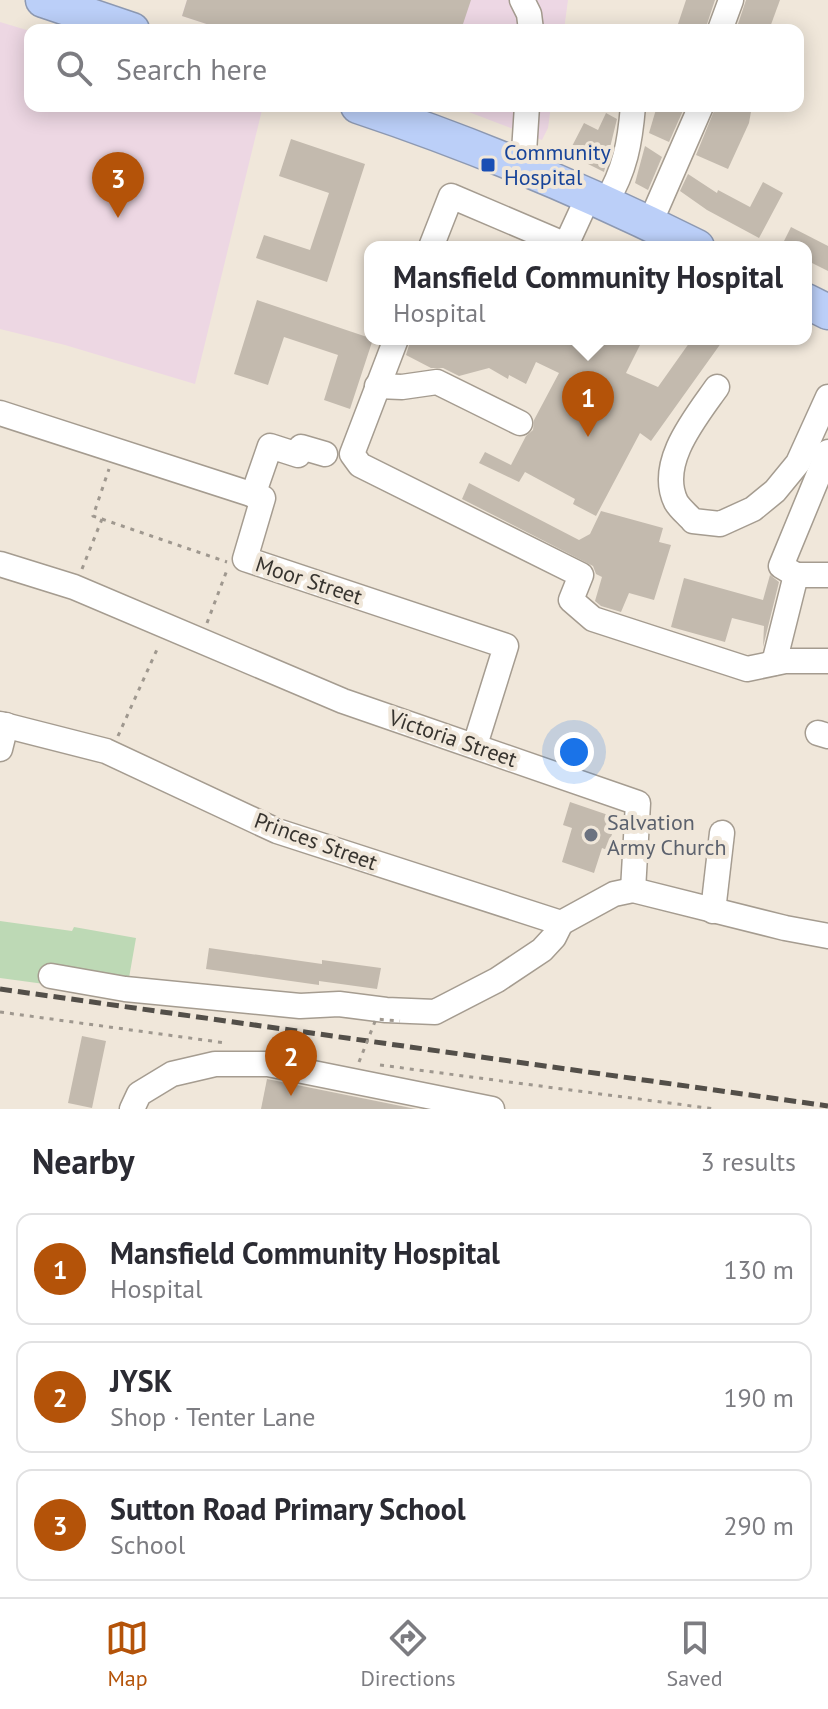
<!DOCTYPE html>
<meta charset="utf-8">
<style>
body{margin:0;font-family:"PT Sans",sans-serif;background:#f2f2f3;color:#2b2b33}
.you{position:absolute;left:574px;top:752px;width:28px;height:28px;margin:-20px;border:6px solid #fff;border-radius:50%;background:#1a73e8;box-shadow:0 0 0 12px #1a73e833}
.badge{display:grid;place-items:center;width:52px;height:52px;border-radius:50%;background:#b45309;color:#fff;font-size:26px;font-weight:700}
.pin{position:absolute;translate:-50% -66px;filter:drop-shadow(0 2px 4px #0008)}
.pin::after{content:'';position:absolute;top:42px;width:28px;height:24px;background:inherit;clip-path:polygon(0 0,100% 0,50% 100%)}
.popup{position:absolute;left:364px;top:241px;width:448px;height:104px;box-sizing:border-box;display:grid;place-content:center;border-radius:16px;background:#fff;filter:drop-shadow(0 2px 6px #0005);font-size:26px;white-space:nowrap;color:#7c7c81}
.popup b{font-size:30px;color:#2b2b33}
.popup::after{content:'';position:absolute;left:50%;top:100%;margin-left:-16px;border:16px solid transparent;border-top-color:#fff}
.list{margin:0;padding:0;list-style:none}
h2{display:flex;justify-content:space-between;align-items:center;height:104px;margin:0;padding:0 32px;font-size:34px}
h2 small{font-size:26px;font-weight:400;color:#7c7c81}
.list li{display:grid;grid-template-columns:52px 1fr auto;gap:24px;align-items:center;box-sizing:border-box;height:112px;margin:0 16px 16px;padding:0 16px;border:2px solid #e1e1e2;border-radius:16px}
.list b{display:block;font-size:30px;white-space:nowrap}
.list p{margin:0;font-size:26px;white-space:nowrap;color:#7c7c81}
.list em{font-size:26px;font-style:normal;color:#7c7c81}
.icon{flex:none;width:44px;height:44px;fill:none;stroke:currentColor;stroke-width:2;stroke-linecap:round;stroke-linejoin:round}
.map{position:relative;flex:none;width:828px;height:1109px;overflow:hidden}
.search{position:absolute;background:#fff;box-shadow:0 4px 20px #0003;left:24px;right:24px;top:24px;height:88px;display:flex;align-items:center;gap:20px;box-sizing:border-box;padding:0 28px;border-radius:16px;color:#7c7c81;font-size:30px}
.sheet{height:488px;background:#fff}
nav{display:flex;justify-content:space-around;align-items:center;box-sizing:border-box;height:112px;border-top:2px solid #e1e1e2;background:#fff;font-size:22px;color:#7c7c81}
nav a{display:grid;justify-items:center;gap:4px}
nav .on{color:#b45309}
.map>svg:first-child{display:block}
.industrial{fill:#edd7e4}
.education{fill:#edd7e3}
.green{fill:#bdd9b5}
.building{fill:#c3baae}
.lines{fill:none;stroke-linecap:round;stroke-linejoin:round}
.minor-casing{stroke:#a59c90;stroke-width:27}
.highway-casing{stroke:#8d99b2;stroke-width:37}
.path{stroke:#9f988f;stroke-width:3;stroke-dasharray:4 6;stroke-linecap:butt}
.minor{stroke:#fff;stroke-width:24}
.highway{stroke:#bbcff8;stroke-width:34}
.rail{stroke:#534f49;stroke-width:5;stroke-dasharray:12 6;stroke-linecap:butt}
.path-bridge{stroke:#9f988f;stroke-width:3;stroke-dasharray:4 6;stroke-linecap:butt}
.transit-dot{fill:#1a4fb4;stroke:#f0e7da;stroke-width:3}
.worship-dot{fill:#6b7280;stroke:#f0e7da;stroke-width:3}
.labels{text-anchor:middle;stroke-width:8;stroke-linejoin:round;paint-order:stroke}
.transit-label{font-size:22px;fill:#164399;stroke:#f0e7da;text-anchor:start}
.street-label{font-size:22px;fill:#37342f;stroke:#f0e7da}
.worship-label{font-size:22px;fill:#5b616d;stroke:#f0e7da;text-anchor:start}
</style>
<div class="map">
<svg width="828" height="1109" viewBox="0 0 828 1109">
<rect width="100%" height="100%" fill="#f0e7da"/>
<!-- industrial -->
<g class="industrial">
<polygon points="187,0 568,0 564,30 225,30 182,16"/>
<polygon points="453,106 551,106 548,128 542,140"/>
</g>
<!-- education -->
<polygon class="education" points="0,22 30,31 30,106 263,106 195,384 65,345 0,329"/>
<!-- green -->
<polygon class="green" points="0,921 72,931 74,927 136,938 126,995 0,978"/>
<!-- building -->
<g class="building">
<polygon points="187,0 471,0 461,30 225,30 182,16"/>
<polygon points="686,0 715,0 705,30 676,30"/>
<polygon points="746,0 780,0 769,30 736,30"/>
<polygon points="657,106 685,106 669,142 649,133"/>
<polygon points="716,106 752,106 749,123 728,169 696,155"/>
<polygon points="606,113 617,119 604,172 568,154 584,123 598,130"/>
<polygon points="291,139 365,164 327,282 256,258 264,235 310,250 329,193 279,176"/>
<polygon points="645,146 662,157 648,190 635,183"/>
<polygon points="688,174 717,193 718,190 750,207 763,182 783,193 759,238 707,210 680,191"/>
<polygon points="791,227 828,246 828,271 806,260 806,247 781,247"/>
<polygon points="257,300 373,339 350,409 324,400 338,355 284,337 268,385 234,374"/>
<polygon points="411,339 643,339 626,373 658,387 692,339 724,339 651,441 640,433 596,516 573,504 575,499 525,472 519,482 479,463 485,452 511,465 526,436 533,430 534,420 559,373 536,362 526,384 509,375 508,379 489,368 459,376 443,368 431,368 406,355"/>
<polygon points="469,483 579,540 590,534 601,511 663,528 659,542 671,545 654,600 629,593 621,612 601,606 595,601 602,577 596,574 593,566 462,499"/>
<polygon points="770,575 779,582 763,647 764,626 732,618 725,642 671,627 684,578 763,600"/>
<polygon points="570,802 617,818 607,850 602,848 594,873 562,862 572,828 563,825"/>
<polygon points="209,948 322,964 322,960 381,968 377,989 319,981 319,985 206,969"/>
<polygon points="82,1036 106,1041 92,1108 68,1103"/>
<polygon points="267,1079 416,1109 261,1109"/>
</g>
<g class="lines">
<!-- minor casing -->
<g class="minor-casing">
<g id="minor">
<polyline points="522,0 529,14 531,30"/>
<polyline points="720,30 731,0"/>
<polyline points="523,167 527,106"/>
<path d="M606 202C625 170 630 143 633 106"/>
<polyline points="650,223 701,106"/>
<polyline points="431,247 451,196 566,245 589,195"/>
<polyline points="396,339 352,454 360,465 581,575 571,600 593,619 747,669 785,661 828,661"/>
<polyline points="377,386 402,387 437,382 520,423"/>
<path d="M717 387C696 417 657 463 676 502 680 509 688 515 693 521L720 524 753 509 775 491 798 463 828 397"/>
<polyline points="0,413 263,498 245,559 506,646 475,745"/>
<polyline points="253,495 270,446 298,455 301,447 325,454"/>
<polyline points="0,564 74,587 343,701 638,803 633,890"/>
<polyline points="796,575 828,575"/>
<polyline points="774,663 796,575 781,566 828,452"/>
<polyline points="0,724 106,751 277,831 561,923 614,894 633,890 785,928 828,936"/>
<polyline points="818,733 828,736"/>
<polyline points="0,749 6,725"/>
<polyline points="713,911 722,833"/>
<polyline points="51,976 125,989 300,1006 339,1004 386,1010 435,1012 497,980 542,950 554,937 561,923"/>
<polyline points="132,1109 139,1094 172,1074 215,1064 268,1064 492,1109"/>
</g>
</g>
<!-- highway casing -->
<g class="highway-casing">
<g id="highway">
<polyline points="43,0 132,30"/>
<path d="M358 106C475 145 587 192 697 247"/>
<polyline points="806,301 828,312"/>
</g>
</g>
<!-- path -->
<g class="path">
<polyline points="102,519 227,562"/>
<polyline points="82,569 102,519 93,516 109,469"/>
<polyline points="207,623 227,570"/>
<polyline points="118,736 159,645"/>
<polyline points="0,1012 226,1043"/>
<polyline points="380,1065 715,1109"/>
</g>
<!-- minor -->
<use href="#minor" class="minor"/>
<!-- highway -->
<use href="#highway" class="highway"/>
<!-- rail -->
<polyline class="rail" points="0,989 828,1106"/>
<!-- path-bridge -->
<polyline class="path-bridge" points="359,1062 376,1019 400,1021"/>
</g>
<!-- markers -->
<rect class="transit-dot" x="480" y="157" width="16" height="16" rx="4"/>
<circle class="worship-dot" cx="591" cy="835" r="8"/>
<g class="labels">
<!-- transit labels -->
<g class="transit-label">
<text x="504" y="160">Community<tspan x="504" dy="25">Hospital</tspan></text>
</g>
<!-- street labels -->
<g class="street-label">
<text transform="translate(309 580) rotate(18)" y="8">Moor Street</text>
<text transform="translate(453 738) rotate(19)" y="8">Victoria Street</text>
<text transform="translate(316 841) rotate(20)" y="8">Princes Street</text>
</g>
<!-- worship labels -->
<g class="worship-label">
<text x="607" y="830">Salvation<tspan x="607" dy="25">Army Church</tspan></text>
</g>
</g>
</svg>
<div class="you"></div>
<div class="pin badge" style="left:588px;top:437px">1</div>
<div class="popup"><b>Mansfield Community Hospital</b>Hospital</div>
<div class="pin badge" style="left:291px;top:1096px">2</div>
<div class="pin badge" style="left:118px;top:218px">3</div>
<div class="search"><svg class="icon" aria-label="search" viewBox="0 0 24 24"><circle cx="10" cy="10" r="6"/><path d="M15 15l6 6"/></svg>Search here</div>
</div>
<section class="sheet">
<h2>Nearby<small>3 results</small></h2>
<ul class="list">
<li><span class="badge">1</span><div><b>Mansfield Community Hospital</b><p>Hospital</p></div><em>130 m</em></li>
<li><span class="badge">2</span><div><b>JYSK</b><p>Shop · Tenter Lane</p></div><em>190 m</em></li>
<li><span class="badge">3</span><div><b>Sutton Road Primary School</b><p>School</p></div><em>290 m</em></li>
</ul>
</section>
<nav>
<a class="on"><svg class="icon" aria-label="map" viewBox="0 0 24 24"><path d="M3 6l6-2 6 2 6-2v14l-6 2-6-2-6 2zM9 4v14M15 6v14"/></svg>Map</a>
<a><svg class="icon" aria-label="directions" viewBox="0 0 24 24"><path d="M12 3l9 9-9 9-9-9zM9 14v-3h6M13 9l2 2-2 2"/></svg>Directions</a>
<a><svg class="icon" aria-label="saved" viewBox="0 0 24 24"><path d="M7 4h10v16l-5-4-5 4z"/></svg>Saved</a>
</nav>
